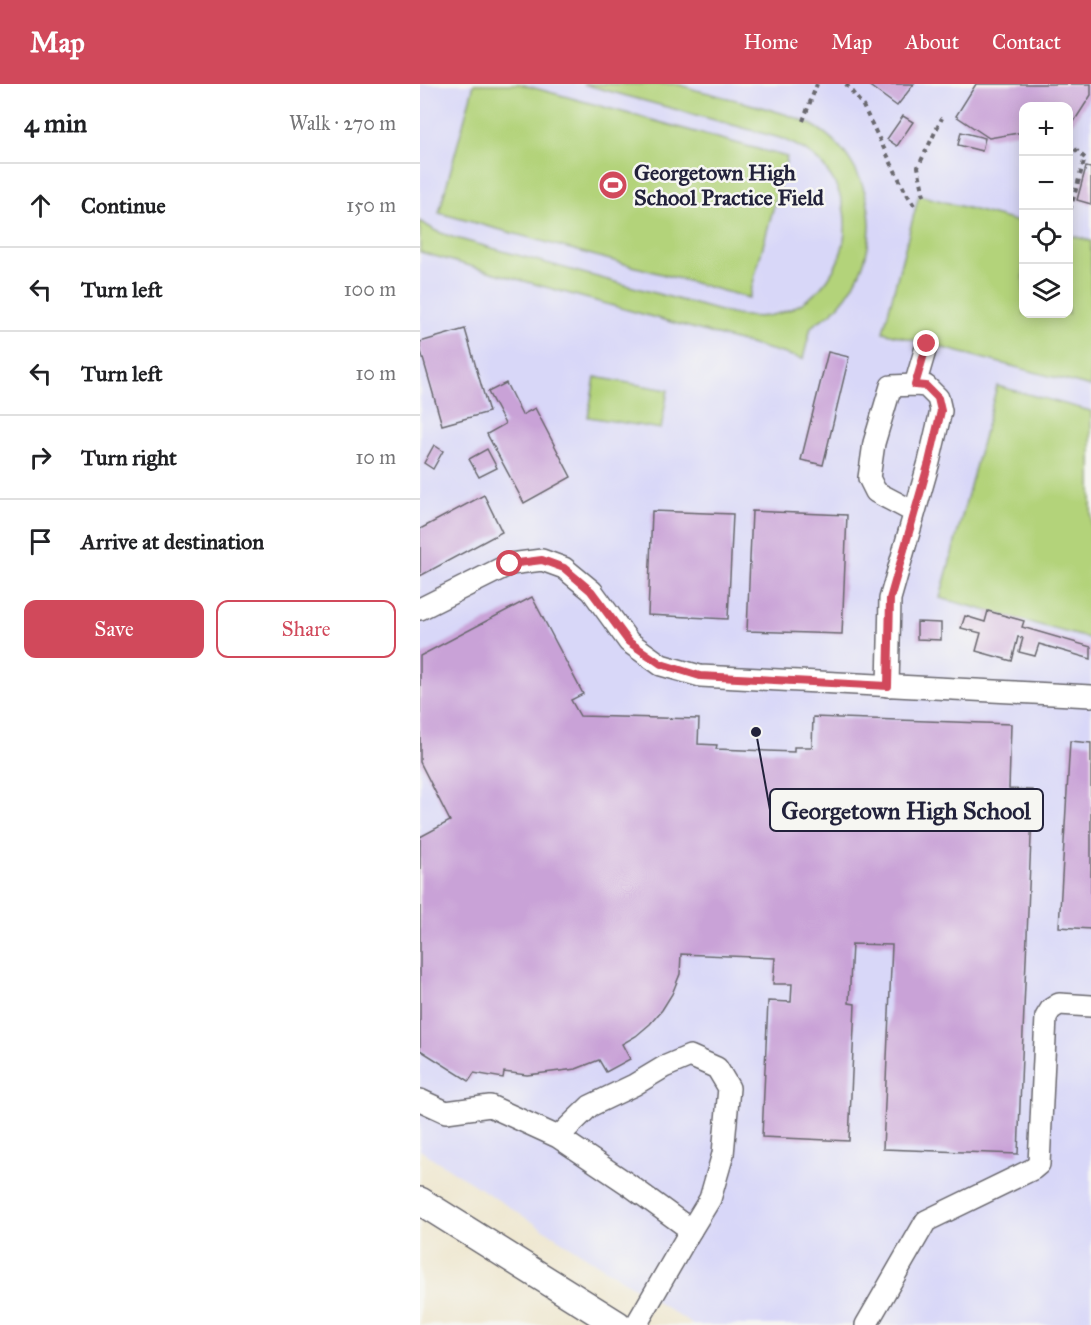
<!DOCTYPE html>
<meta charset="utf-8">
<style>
body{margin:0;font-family:"IM FELL Great Primer",serif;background:#f2f2f2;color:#202124}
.controls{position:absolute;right:18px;top:18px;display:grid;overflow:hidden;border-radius:12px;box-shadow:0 3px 15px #0003}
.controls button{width:54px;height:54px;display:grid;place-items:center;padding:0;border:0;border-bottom:2px solid #e0e0e0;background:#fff;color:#202124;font:30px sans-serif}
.stop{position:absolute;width:18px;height:18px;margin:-14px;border:4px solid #d1495b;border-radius:50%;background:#fff}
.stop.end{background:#d1495b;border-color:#fff;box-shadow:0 2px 6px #0008}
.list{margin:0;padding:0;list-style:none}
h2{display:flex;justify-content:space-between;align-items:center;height:78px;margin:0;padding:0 24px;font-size:26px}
h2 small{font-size:20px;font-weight:400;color:#757577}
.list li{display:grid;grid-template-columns:39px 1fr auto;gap:18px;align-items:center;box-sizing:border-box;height:84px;padding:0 24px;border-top:2px solid #e0e0e0}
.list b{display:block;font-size:22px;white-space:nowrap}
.list em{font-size:20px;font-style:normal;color:#757577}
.actions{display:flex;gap:12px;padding:18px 24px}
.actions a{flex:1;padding:14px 0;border:2px solid #d1495b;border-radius:12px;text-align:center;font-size:21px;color:#d1495b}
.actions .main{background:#d1495b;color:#fff}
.icon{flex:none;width:33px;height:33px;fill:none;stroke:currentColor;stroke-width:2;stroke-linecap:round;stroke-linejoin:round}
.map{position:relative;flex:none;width:671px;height:1241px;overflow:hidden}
header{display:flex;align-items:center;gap:36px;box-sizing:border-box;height:84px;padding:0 30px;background:#d1495b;color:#fff}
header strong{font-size:28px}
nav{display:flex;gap:33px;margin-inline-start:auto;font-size:21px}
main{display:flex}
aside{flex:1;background:#fff}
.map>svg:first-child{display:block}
.built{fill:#d8d7f8;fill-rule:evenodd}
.green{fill:#b3d37a;stroke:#6a7a5a;stroke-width:1.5}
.building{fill:#c9a2d7}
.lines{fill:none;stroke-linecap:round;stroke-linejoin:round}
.minor-casing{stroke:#69676e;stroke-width:24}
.major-casing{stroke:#69676e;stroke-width:30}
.path{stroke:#69676e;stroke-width:4;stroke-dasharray:4.5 4.5;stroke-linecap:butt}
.minor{stroke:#fff;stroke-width:21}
.major{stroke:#fff;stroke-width:27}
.route{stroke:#d1495b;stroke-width:8}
.labels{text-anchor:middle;stroke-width:5;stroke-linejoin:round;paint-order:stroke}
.poi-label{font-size:22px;font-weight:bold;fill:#22223b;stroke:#f6f6f2;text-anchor:start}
.leader{fill:none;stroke:#22223b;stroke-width:2}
.callout-dot{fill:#22223b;stroke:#f6f6f2;stroke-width:2}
.callout{fill:#f6f6f2;stroke:#22223b;stroke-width:2}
.callout-label{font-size:24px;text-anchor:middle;font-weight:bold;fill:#22223b}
</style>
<header>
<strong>Map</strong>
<nav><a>Home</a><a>Map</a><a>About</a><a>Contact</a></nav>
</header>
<main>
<aside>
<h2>4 min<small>Walk · 270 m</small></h2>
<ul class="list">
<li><svg class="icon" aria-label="ahead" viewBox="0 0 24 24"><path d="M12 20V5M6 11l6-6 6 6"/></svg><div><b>Continue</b></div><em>150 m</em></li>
<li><svg class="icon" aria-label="left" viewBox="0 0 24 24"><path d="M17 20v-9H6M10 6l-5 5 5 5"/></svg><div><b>Turn left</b></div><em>100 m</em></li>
<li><svg class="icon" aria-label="left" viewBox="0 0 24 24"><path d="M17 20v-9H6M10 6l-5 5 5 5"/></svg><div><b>Turn left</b></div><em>10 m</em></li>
<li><svg class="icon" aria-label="right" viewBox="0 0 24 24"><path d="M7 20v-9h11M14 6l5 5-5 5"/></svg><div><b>Turn right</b></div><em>10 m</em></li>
<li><svg class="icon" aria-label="arrive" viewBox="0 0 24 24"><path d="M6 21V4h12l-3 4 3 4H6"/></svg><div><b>Arrive at destination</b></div></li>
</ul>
<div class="actions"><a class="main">Save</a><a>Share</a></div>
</aside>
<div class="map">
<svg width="671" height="1241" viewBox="0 0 671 1241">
<rect width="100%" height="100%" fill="#f6f6f2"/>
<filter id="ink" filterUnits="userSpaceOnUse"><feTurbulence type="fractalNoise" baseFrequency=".0167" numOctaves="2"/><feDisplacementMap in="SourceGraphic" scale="12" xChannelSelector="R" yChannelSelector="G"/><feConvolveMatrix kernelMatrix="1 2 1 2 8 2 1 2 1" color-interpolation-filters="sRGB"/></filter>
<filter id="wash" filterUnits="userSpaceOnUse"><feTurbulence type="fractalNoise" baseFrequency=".008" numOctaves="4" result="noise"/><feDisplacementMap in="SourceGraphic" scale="24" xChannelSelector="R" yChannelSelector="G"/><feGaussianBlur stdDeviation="1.35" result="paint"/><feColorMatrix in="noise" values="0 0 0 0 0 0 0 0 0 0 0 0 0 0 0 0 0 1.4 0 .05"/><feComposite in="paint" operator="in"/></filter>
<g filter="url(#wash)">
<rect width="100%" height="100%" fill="#eee6cd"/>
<!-- built -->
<path class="built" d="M0 0H671V1241H273L0 1066ZM604 22H648V230H604Z"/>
<!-- green -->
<g class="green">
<polygon points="54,0 100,0 367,73 329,214 19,129"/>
<path d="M163 0C192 0 226 0 254 0 262 1 269 4 276 6 290 9 303 13 316 16 339 23 364 28 386 38 425 56 449 98 450 141 450 174 435 208 410 230 404 234 397 238 391 243L383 275 0 168V137L16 147 32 153 311 230C323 232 335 234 347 232 417 221 449 140 405 84 393 69 377 61 360 54Z"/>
<polygon points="499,111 603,139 604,230 648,230 649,151 671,157 671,303 463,248"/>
<polygon points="175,293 248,306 241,345 168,333"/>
<polygon points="577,302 671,327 671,555 520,514"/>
</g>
<g id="blocks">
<!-- building -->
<g class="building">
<polygon points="447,0 494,0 477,22"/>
<polygon points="556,0 671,0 671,11 653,39 648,40 648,22 604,22 604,48 569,54 536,32"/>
<polygon points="483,32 493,38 477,62 467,55"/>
<polygon points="541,48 565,54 562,67 538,61"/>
<polygon points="666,83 671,84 671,120 657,116"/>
<polygon points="45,245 69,328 22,341 0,264 0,258"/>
<polygon points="408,268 429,273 403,381 381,376"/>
<polygon points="86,299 102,331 115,324 151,393 104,419 67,350 85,340 68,308"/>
<polygon points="14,361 23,367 13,385 4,379"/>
<polygon points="67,365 77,384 59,393 49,375"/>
<polygon points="64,411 82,448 0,492 0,445"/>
<polygon points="232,427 313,430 308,535 228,531"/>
<polygon points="332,427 427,431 422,550 327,547"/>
<polygon points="112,513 163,610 151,616 160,632 279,635 278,660 297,661 296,665 374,668 374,663 392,663 393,633 591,640 589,705 613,706 598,1070 463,1065 472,861 432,860 429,919 435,920 429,1057 342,1053 348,917 371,918 372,900 353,900 355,874 261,870 260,890 252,910 242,926 230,940 216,952 202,960 210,975 186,988 179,976 156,985 132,988 107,991 84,988 83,994 54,989 49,997 0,966 0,753 30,737 0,678 0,572"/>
<polygon points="568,527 604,537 602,543 671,563 671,575 619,560 615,572 599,568 603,554 598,553 592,577 556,567 561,549 541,544 545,532 565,538"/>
<polygon points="497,538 521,539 521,556 497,555"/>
<polygon points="650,657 671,659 671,845 639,843"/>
</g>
</g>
</g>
<g filter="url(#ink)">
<use href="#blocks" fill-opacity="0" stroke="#69676e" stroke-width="1.5"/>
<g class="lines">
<!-- minor casing -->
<g class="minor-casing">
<g id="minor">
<polyline points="495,301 507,260"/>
<polyline points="0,525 90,480 122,476 144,484 172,507 209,558 241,581 280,592 671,612"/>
<polyline points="468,602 470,515 509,378 521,327 518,314 506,302 495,301 471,302 454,359 449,394 456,408 494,428"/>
<polyline points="0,1016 26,1028 70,1022 138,1053 208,1100 271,1146 290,1115 303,1070 309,1004 297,984 270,972 244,983 214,1001 170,1022 138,1053"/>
<polyline points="216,1241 271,1146"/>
<polyline points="446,1241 506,1137 613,1085 619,1080 626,933 631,925 639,920 671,922"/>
</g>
</g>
<!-- major casing -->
<g class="major-casing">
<polyline id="major" points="0,1117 198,1241"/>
</g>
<!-- path -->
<g class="path">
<polyline points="426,0 443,22 484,105 495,123"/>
<polyline points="383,37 397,0"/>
<polyline points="648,59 665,74 648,133"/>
<polyline points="504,112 498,83 522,34"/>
</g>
<!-- minor -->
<use href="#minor" class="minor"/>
<!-- major -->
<use href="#major" class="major"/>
</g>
</g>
<g class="lines" filter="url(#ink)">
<!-- route -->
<polyline class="route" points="90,480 122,476 144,484 171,507 209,558 241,580 280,592 468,602 470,515 509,378 521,327 518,314 506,302 495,301 507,260"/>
</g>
<!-- icons -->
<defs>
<g id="stadium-disc" transform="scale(1.5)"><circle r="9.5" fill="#d1495b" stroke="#f6f6f2"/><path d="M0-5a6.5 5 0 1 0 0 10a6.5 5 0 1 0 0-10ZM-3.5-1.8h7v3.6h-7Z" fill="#fff"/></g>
</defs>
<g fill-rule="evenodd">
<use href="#stadium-disc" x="193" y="101"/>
</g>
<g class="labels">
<!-- poi labels -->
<g class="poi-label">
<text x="214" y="96">Georgetown High<tspan x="214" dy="25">School Practice Field</tspan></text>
</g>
</g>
<!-- callouts -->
<path class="leader" d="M336 648L350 726"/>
<circle class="callout-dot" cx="336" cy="648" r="6"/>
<rect class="callout" x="350" y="705" width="273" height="42" rx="6"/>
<g class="callout-label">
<text x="486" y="735">Georgetown High School</text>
</g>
</svg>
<div class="controls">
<button>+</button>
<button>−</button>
<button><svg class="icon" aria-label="locate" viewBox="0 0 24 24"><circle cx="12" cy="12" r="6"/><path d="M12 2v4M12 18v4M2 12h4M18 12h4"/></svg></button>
<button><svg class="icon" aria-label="layers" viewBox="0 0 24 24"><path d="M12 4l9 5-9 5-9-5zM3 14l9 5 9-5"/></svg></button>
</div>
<div class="stop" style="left:90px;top:480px"></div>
<div class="stop end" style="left:507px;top:260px"></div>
</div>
</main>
